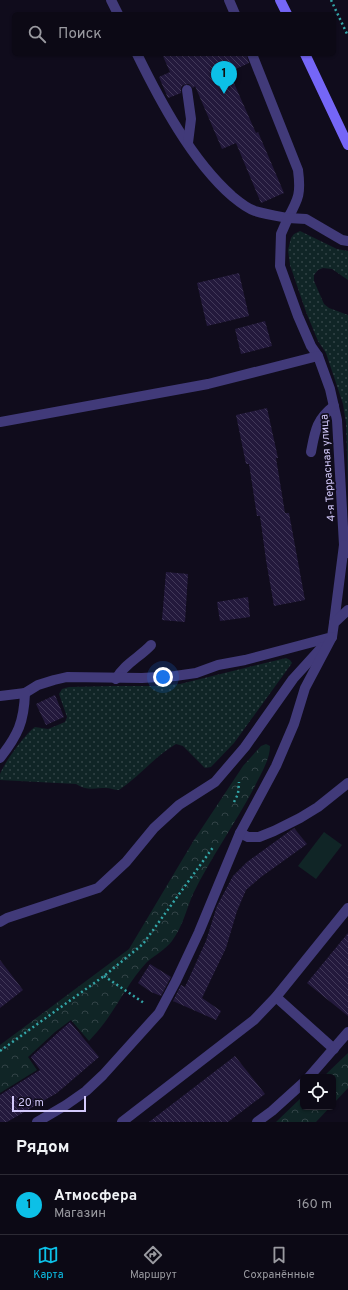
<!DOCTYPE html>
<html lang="ru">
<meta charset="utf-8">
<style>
body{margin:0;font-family:Overpass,sans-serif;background:#15121e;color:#f1f3f6}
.controls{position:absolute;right:12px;bottom:12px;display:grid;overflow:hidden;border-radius:6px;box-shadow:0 1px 3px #0004}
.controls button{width:36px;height:36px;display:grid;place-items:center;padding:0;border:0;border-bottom:1px solid #2c2a34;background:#0c0915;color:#f1f3f6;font:20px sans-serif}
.scale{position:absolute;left:12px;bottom:10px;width:74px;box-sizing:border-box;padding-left:4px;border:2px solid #d4cafc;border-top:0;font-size:11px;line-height:14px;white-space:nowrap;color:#d4cafc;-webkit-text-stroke:3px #100c1c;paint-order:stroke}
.you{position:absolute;left:163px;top:677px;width:14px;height:14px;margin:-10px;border:3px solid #fff;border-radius:50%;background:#1a73e8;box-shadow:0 0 0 6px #1a73e833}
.badge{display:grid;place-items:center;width:26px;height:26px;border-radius:50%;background:#0cc0e7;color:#111;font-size:13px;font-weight:700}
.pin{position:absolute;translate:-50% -33px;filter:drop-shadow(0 1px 2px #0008)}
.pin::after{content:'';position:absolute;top:21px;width:14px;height:12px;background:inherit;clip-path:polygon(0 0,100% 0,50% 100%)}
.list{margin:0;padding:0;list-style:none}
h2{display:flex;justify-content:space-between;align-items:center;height:52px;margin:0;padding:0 16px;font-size:17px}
h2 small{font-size:13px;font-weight:400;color:#9a9aa0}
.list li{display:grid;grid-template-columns:26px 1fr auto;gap:12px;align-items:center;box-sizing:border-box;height:60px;padding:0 16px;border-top:1px solid #2c2a34}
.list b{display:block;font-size:15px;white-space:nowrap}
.list p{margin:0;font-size:13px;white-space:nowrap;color:#9a9aa0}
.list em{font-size:13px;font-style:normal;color:#9a9aa0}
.icon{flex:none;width:22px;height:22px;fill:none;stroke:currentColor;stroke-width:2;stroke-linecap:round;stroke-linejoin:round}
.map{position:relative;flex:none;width:348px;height:1122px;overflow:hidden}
.search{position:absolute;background:#0c0915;box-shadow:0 1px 3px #0004;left:12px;right:12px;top:12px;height:44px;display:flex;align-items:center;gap:10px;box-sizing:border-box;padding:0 14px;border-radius:6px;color:#9a9aa0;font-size:15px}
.sheet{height:112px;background:#0c0915}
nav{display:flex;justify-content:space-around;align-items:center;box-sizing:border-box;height:56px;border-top:1px solid #2c2a34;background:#0c0915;font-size:11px;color:#9a9aa0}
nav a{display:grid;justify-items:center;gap:2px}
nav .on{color:#0cc0e7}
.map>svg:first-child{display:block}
.grass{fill:url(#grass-dots)}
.forest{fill:url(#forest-crowns)}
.park{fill:#102526}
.building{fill:url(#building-back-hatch)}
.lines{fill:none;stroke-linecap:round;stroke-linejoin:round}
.path{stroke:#33a6a8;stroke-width:2.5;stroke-dasharray:2 3;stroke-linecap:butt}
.lane{stroke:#413a79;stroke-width:10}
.secondary{stroke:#7566f7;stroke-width:10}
.labels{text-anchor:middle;stroke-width:3.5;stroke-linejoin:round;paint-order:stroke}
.street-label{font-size:11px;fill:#d4cafc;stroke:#100c1c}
</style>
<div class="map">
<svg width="348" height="1122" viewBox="0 0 348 1122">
<defs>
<pattern id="grass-dots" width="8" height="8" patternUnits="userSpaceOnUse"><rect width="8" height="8" fill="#102526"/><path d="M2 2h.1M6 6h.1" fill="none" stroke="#324346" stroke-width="1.8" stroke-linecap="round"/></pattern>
<pattern id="forest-crowns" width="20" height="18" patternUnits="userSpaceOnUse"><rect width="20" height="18" fill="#102526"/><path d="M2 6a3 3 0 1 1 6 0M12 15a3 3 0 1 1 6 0" fill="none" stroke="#324346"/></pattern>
<pattern id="building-back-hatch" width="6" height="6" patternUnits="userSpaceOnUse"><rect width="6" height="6" fill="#23193c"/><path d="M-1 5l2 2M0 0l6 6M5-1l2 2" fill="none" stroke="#423959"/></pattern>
</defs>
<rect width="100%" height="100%" fill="#100c1c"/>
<!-- grass -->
<g class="grass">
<polygon points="300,231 337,249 348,251 348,280 332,269 323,268 318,270 314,275 314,281 324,304 329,308 348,315 348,489 346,423 343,404 326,353 318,341 306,312 290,265 288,250 291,238 294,234"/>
<path d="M286 658 290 660 292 663 234 743 211 767 205 768 183 746 176 744C155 756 140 776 119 790 114 790 110 788 106 788 95 788 86 791 76 784L0 780C0 779 0 775 0 774 4 763 26 733 35 727L48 729 65 722 67 717 59 694 62 689 69 687 114 686H154L180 684Z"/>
</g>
<!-- forest -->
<g class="forest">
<path d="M266 744 270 746C270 760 260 775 254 788 235 824 211 857 193 894 186 910 183 926 172 941 165 950 155 955 147 962 130 980 119 1003 105 1022 100 1029 94 1035 89 1041L71 1020 55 1032 28 1057 37 1070 0 1093V1045L129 949 194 840 243 766 261 746Z"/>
<polygon points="348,1053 348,1088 333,1104 333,1077 323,1077"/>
<polygon points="303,1096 303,1107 330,1107 316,1122 276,1122"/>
</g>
<!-- park -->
<polygon class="park" points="324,832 342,845 316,879 298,866"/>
<!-- building -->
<g class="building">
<polygon points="162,54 246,54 249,63 229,72 256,133 258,132 284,193 261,203 236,143 222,149 195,86 193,88 189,84 183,85 181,88 181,93 168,98 159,77 170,72"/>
<polygon points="239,273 249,316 207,326 197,283"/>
<polygon points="265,321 272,346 241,354 235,329"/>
<polygon points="267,408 278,458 276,458 285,513 289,513 305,600 274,606 266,560 260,516 257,516 249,464 246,464 236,415"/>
<polygon points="166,572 188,574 185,622 162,620"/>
<polygon points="248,597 250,617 220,621 217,602"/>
<polygon points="55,695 64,717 46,725 36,704"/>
<polygon points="294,828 307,844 261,877 246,890 237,911 226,948 202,998 221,1011 216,1020 173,1001 181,985 185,987 206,941 217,906 233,876 247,862"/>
<polygon points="348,933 348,1016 307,983"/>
<polygon points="0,960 23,990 0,1008"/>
<polygon points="150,964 171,977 161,996 151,992 138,983"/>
<polygon points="70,1022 99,1057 57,1093 7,1122 0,1122 0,1095 40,1070 31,1057"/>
<polygon points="235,1056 265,1094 228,1122 149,1122"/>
</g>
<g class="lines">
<!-- path -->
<g class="path">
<polyline points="331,0 348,36"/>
<polyline points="234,802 238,794 239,782"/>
<polyline points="104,976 144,1003"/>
<polyline points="0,1051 104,976 143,944 214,846"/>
</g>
<!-- lane -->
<g class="lane">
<polyline points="111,0 118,14"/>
<polyline points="229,0 235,14"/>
<path d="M137 54C160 101 192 161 232 196 238 201 246 208 255 211 265 214 277 216 288 218 299 198 301 193 298 170L252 54"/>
<polyline points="187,90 191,119 188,143"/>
<polyline points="348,241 342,240 306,219 288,218 281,234 280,266 298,316 311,346 318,356 330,389 337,420 344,545 348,553"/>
<polyline points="0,422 208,384 318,356"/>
<path d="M311 452C315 431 316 420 334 406"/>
<polyline points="334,623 344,545"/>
<path d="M116 679C124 664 140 657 151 645"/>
<polyline points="25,693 38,685 54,680 67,677 142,678 175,676 196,673 218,665 245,660 332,637 334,623 348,610"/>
<path d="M0 696 25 693C24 722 18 735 0 758"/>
<polyline points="240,833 248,837 259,837 274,831 300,818 318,807 348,783"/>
<polyline points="0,922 7,918 98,888 126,862 154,828 179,805 215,782 245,747 293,679 322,647"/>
<polyline points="276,997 334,1049"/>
<polyline points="309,1077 348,1032"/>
<polyline points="37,1122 66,1105 86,1091 103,1075 159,1013 176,981 199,932 240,833 276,766 294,724 305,688 332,637"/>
<polyline points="122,1122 254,1020 276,997 348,908"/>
<polyline points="257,1122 272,1111 303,1083"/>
</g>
<!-- secondary -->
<g class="secondary">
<polyline points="280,0 287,14"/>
<polyline points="305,54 348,145"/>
</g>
</g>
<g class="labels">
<!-- street labels -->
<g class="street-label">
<text transform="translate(327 468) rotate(-94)" y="4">4-я Террасная улица</text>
</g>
</g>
</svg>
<div class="controls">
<button><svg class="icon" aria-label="locate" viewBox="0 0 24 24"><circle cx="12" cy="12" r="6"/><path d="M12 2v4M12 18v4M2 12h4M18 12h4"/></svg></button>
</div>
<div class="scale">20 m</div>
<div class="you"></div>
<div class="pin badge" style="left:224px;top:94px">1</div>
<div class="search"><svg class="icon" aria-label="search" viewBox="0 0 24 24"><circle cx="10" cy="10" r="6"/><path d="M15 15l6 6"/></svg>Поиск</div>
</div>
<section class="sheet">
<h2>Рядом<small></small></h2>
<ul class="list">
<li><span class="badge">1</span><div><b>Атмосфера</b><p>Магазин</p></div><em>160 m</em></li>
</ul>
</section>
<nav>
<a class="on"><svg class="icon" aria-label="map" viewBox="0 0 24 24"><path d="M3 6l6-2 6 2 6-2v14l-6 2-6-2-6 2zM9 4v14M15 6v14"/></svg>Карта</a>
<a><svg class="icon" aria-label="directions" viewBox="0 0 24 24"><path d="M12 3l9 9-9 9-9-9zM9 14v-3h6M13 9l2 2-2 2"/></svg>Маршрут</a>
<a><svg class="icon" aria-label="saved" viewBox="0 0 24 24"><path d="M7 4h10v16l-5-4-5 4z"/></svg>Сохранённые</a>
</nav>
